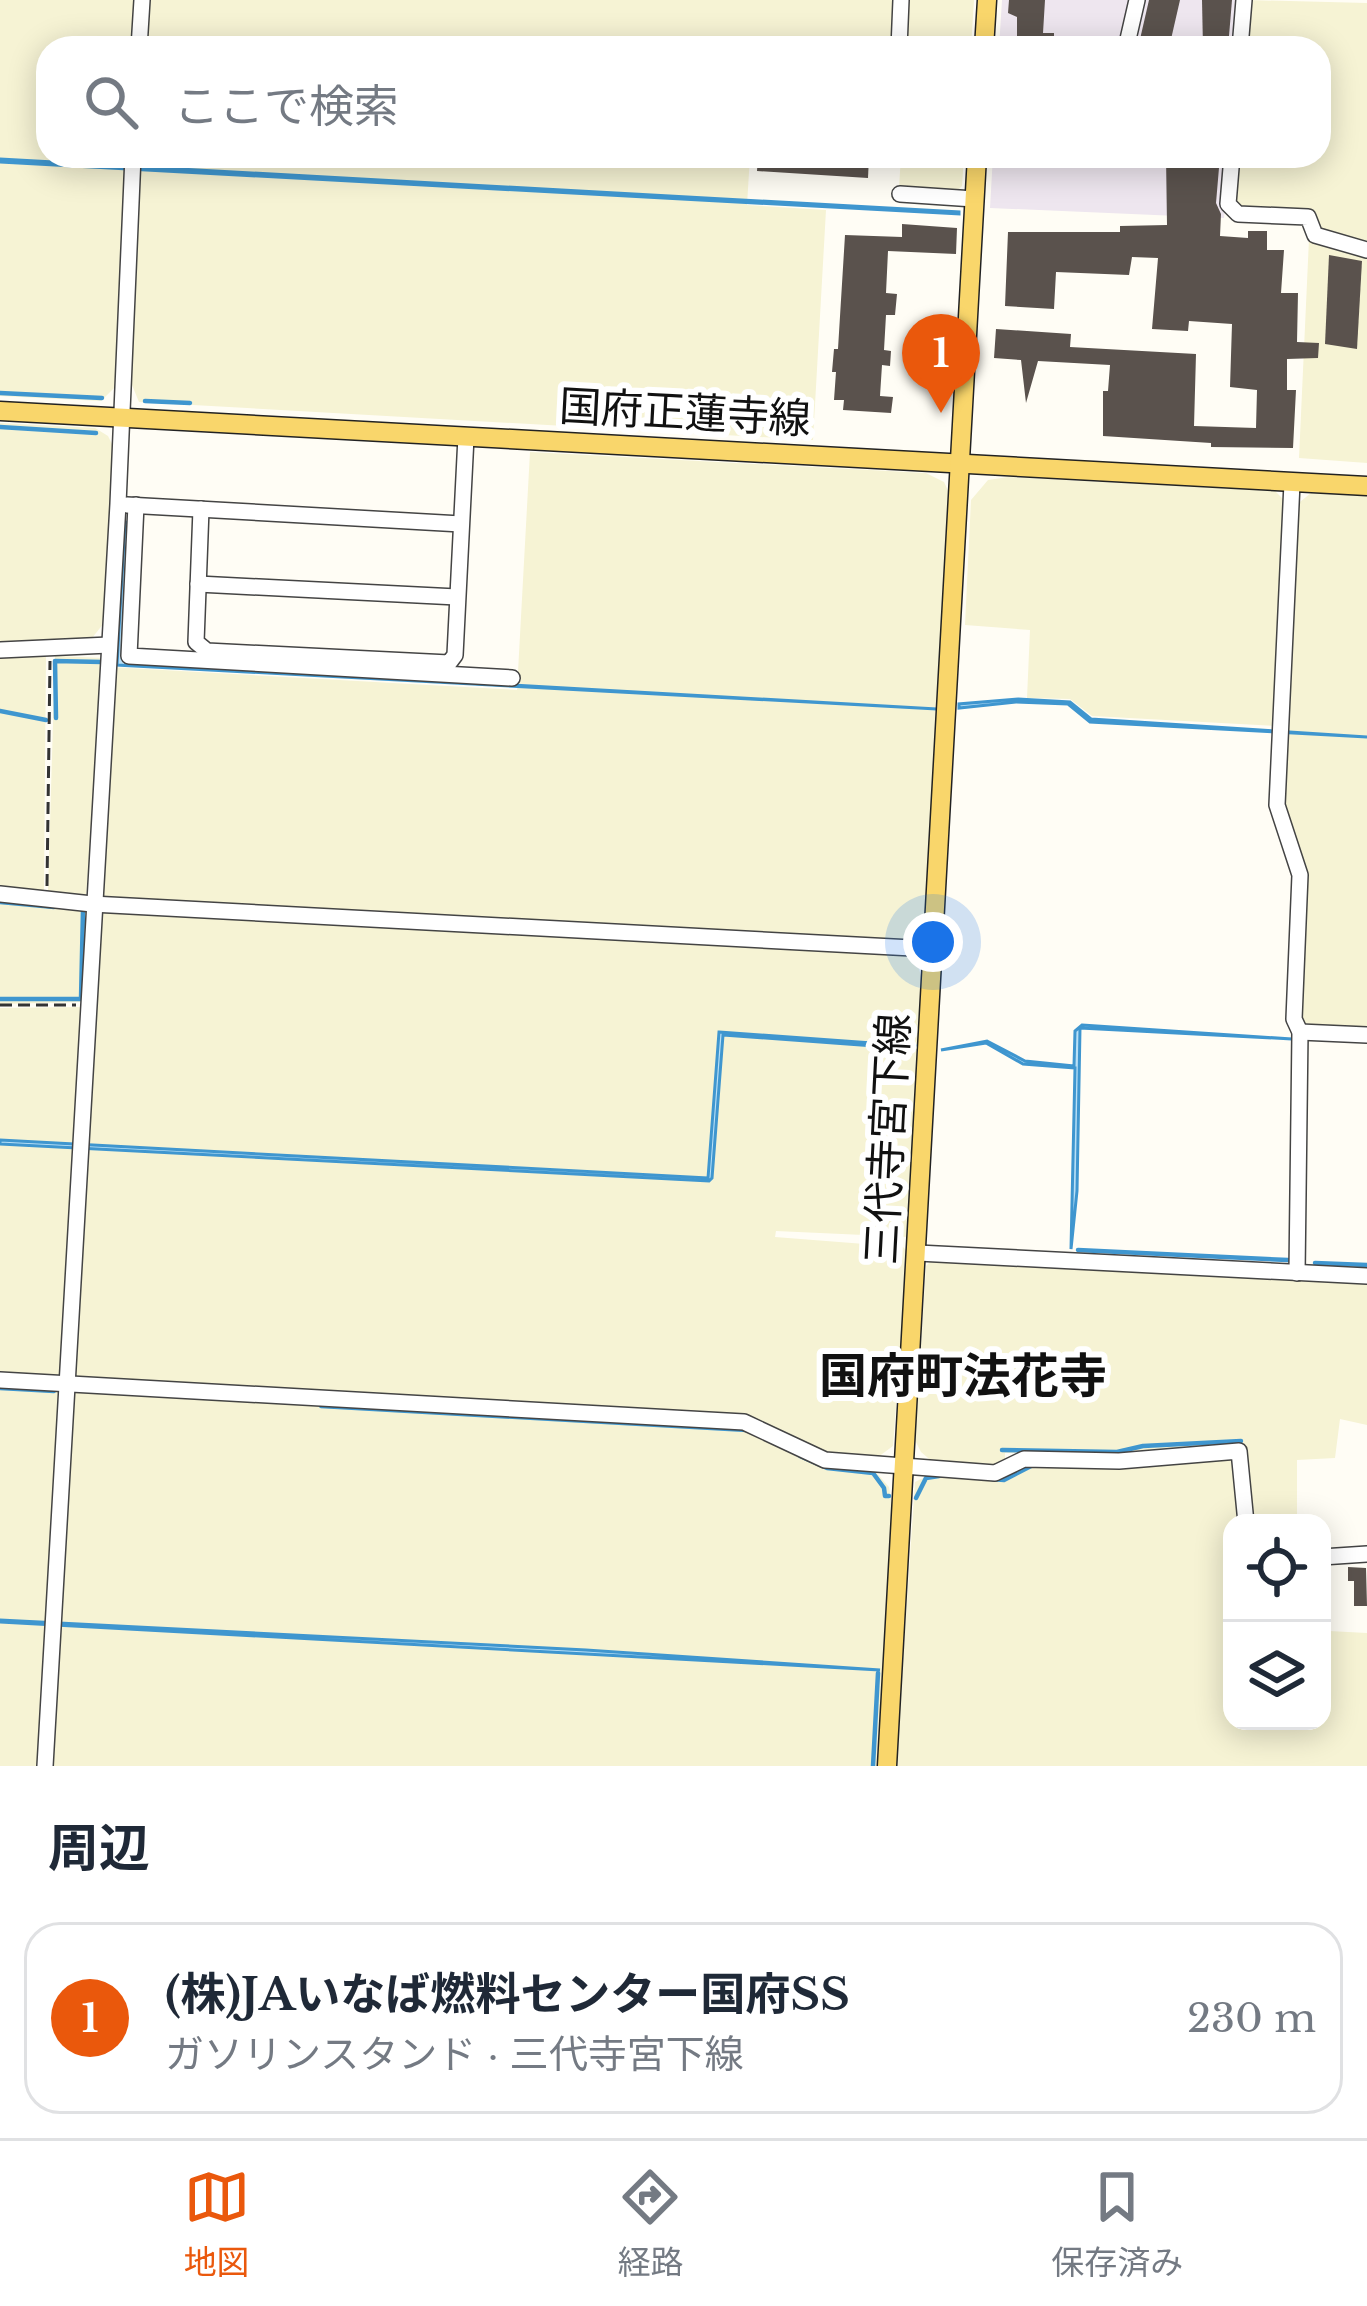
<!DOCTYPE html>
<html lang="ja">
<meta charset="utf-8">
<style>
body{margin:0;font-family:"Libre Baskerville","Noto Sans JP",serif;background:#f6f6f7;color:#1f2937}
.controls{position:absolute;right:36px;bottom:36px;display:grid;overflow:hidden;border-radius:24px;box-shadow:0 6px 30px #0003}
.controls button{width:108px;height:108px;display:grid;place-items:center;padding:0;border:0;border-bottom:3px solid #e0e1e3;background:#fff;color:#1f2937;font:60px sans-serif}
.you{position:absolute;left:933px;top:942px;width:42px;height:42px;margin:-30px;border:9px solid #fff;border-radius:50%;background:#1a73e8;box-shadow:0 0 0 18px #1a73e833}
.badge{display:grid;place-items:center;width:78px;height:78px;border-radius:50%;background:#ea580c;color:#fff;font-size:39px;font-weight:700}
.pin{position:absolute;translate:-50% -99px;filter:drop-shadow(0 3px 6px #0008)}
.pin::after{content:'';position:absolute;top:63px;width:42px;height:36px;background:inherit;clip-path:polygon(0 0,100% 0,50% 100%)}
.list{margin:0;padding:0;list-style:none}
h2{display:flex;justify-content:space-between;align-items:center;height:156px;margin:0;padding:0 48px;font-size:51px}
h2 small{font-size:39px;font-weight:400;color:#747a83}
.list li{display:grid;grid-template-columns:78px 1fr auto;gap:36px;align-items:center;box-sizing:border-box;height:192px;margin:0 24px 24px;padding:0 24px;border:3px solid #e0e1e3;border-radius:36px}
.list b{display:block;font-size:45px;white-space:nowrap}
.list p{margin:0;font-size:39px;white-space:nowrap;color:#747a83}
.list em{font-size:39px;font-style:normal;color:#747a83}
.icon{flex:none;width:66px;height:66px;fill:none;stroke:currentColor;stroke-width:2;stroke-linecap:round;stroke-linejoin:round}
.map{position:relative;flex:none;width:1367px;height:1766px;overflow:hidden}
.search{position:absolute;background:#fff;box-shadow:0 6px 30px #0003;left:36px;right:36px;top:36px;height:132px;display:flex;align-items:center;gap:30px;box-sizing:border-box;padding:0 42px;border-radius:36px;color:#747a83;font-size:45px}
.sheet{height:372px;background:#fff}
nav{display:flex;justify-content:space-around;align-items:center;box-sizing:border-box;height:168px;border-top:3px solid #e0e1e3;background:#fff;font-size:33px;color:#747a83}
nav a{display:grid;justify-items:center;gap:6px}
nav .on{color:#ea580c}
.map>svg:first-child{display:block}
.industrial{fill:#eee6ef}
.farmland{fill:#f6f3d4}
.water{fill:#b9e0f7;stroke:#3f96cf;stroke-width:3}
.lines{fill:none;stroke-linecap:round;stroke-linejoin:round}
.stream{stroke:#3f96cf;stroke-width:4.5}
.building{fill:#5a524d}
.minor-casing{stroke:#444;stroke-width:18}
.major-casing{stroke:#222;stroke-width:21}
.path{stroke:#333;stroke-width:3;stroke-dasharray:12 6;stroke-linecap:butt}
.minor{stroke:#fff;stroke-width:15}
.major{stroke:#f9d66b;stroke-width:18}
.labels{text-anchor:middle;stroke-width:12;stroke-linejoin:round;paint-order:stroke}
.street-label{font-size:42px;fill:#111;stroke:#fff}
.quarter-label{font-size:48px;font-weight:bold;fill:#111;stroke:#fff}
</style>
<div class="map">
<svg width="1367" height="1766" viewBox="0 0 1367 1766">
<rect width="100%" height="100%" fill="#fffdf5"/>
<!-- industrial -->
<g class="industrial">
<polygon points="1002,0 1239,0 1236,48 999,48"/>
<polygon points="993,156 1230,156 1224,218 990,208"/>
</g>
<!-- farmland -->
<g class="farmland">
<polygon points="0,0 138,0 135,48 48,48 48,156 128,156 115,387 101,401 0,396"/>
<polygon points="148,0 895,0 892,48 145,48"/>
<polygon points="909,0 974,0 971,48 906,48"/>
<polygon points="1247,0 1367,3 1367,246 1320,233 1313,215 1240,211 1232,202 1235,156 1319,156 1319,48 1243,48"/>
<polygon points="139,156 750,156 747,205 826,210 813,440 139,402 130,380"/>
<polygon points="901,156 964,156 962,186 956,192 899,188"/>
<polygon points="1309,239 1367,256 1367,463 1299,458"/>
<polygon points="0,423 95,428 108,436 113,446 104,623 92,638 0,643"/>
<polygon points="530,452 926,473 944,482 950,495 925,928 920,936 910,942 104,899 97,894 110,667 517,690"/>
<polygon points="1008,477 1275,491 1283,499 1286,508 1276,726 1092,716 1070,699 1027,698 1030,630 965,625 971,500 988,480"/>
<polygon points="1311,493 1367,496 1367,1028 1300,1023 1303,874 1281,806 1295,506"/>
<polygon points="46,653 44,891 40,895 0,890 0,656"/>
<polygon points="55,656 103,658 86,897 52,896 48,891"/>
<polygon points="0,898 85,907 89,911 81,1002 0,1004"/>
<polygon points="97,911 903,954 908,958 919,969 923,983 908,1237 776,1231 775,1237 903,1247 908,1252 893,1446 878,1457 835,1457 753,1420 73,1380"/>
<polygon points="81,1007 62,1376 0,1376 0,1008"/>
<polygon points="934,1258 1367,1283 1367,1425 1340,1419 1335,1458 1297,1460 1297,1517 1275,1518 1274,1523 1249,1523 1242,1446 1116,1456 1005,1453 1005,1466 934,1463 921,1452 915,1440 926,1266"/>
<polygon points="0,1385 55,1388 62,1395 41,1766 0,1766"/>
<polygon points="70,1391 740,1426 875,1471 889,1487 892,1506 877,1766 49,1766"/>
<polygon points="1228,1458 1234,1461 1237,1523 1232,1523 1232,1721 1322,1721 1322,1564 1330,1563 1329,1631 1367,1633 1367,1766 896,1766 915,1482 933,1473 1030,1463"/>
</g>
<!-- water -->
<g class="water">
<polygon points="0,159 959,212 959,214 0,162"/>
<polygon points="125,522 129,523 126,663 937,709 117,665"/>
<polygon points="1018,699 1070,702 1091,719 1367,737 1090,722 1068,704 1016,702 959,708 959,704"/>
<polygon points="1082,1025 1292,1039 1080,1028 1077,1191 1071,1249 1075,1068 1023,1064 986,1043 941,1050 987,1041 1025,1061 1074,1066 1075,1031"/>
<polygon points="719,1032 915,1046 914,1049 723,1035 712,1178 709,1181 0,1144 0,1140 708,1178"/>
<polygon points="0,1620 586,1650 880,1670 0,1622"/>
</g>
<g class="lines">
<!-- stream -->
<g class="stream">
<polyline points="0,393 102,398"/>
<polyline points="145,401 190,403"/>
<polyline points="0,427 96,433"/>
<polyline points="0,711 46,720"/>
<polyline points="56,718 55,661 102,662"/>
<polyline points="0,902 54,907"/>
<polyline points="0,999 81,999 83,910"/>
<polyline points="1078,1250 1288,1260"/>
<polyline points="1315,1263 1367,1265"/>
<polyline points="0,1388 54,1391"/>
<polyline points="321,1406 747,1430"/>
<polyline points="1002,1450 1117,1452 1143,1446 1241,1441"/>
<polyline points="800,1456 827,1468 873,1473 884,1488 885,1496 889,1496"/>
<polyline points="992,1479 1004,1480 1031,1466"/>
<polyline points="916,1498 926,1478 939,1476"/>
<polyline points="873,1766 878,1673"/>
</g>
</g>
<!-- building -->
<g class="building">
<polygon points="1009,0 1045,0 1043,33 1054,33 1054,48 1017,48 1017,17 1008,13"/>
<polygon points="1149,0 1180,0 1169,48 1138,48"/>
<polygon points="1202,0 1232,0 1228,48 1203,48"/>
<polygon points="758,156 869,156 868,178 757,171"/>
<polygon points="1166,156 1220,156 1216,203 1221,214 1220,236 1248,238 1248,231 1267,231 1267,250 1284,250 1281,293 1298,293 1297,342 1319,343 1318,358 1287,359 1287,390 1296,390 1293,448 1211,447 1211,443 1103,436 1103,391 1108,391 1110,365 1038,361 1026,403 1021,360 994,358 996,329 1071,334 1070,347 1196,354 1194,426 1256,428 1257,390 1230,387 1232,324 1189,321 1188,331 1152,329 1158,258 1132,257 1129,275 1056,272 1054,309 1005,306 1008,232 1120,232 1120,226 1167,225"/>
<polygon points="902,224 957,228 956,254 888,251 886,293 897,294 895,315 886,315 884,350 891,351 890,366 882,365 880,396 893,397 891,413 843,410 844,400 834,400 836,372 832,372 834,349 838,349 845,235 902,237"/>
<polygon points="1329,255 1362,261 1357,349 1325,344"/>
<polygon points="1348,1567 1366,1568 1367,1606 1354,1606 1354,1581 1348,1581"/>
</g>
<g class="lines">
<!-- minor casing -->
<g class="minor-casing">
<g id="minor">
<polyline points="139,48 142,0"/>
<polyline points="899,48 901,0"/>
<polyline points="1126,48 1137,0"/>
<polyline points="1240,48 1244,0"/>
<polyline points="1232,156 1228,204 1238,214 1308,217 1315,235 1367,250"/>
<polyline points="900,194 974,199"/>
<polyline points="1292,483 1277,805 1300,875 1294,1019 1300,1032 1297,1273"/>
<polyline points="127,505 461,524"/>
<polyline points="136,505 129,656 512,678"/>
<polyline points="201,509 196,642 207,651 449,663 455,655 466,437"/>
<polyline points="198,584 457,597"/>
<polyline points="0,650 109,645"/>
<polyline points="0,894 92,904 931,949"/>
<polyline points="1300,1032 1367,1035"/>
<polyline points="918,1253 1367,1276"/>
<polyline points="0,1380 744,1422 825,1460 995,1473 1024,1459 1119,1461 1239,1451 1246,1523"/>
<polyline points="1322,1557 1367,1554"/>
<polyline points="45,1766 118,504 133,156"/>
</g>
</g>
<!-- major casing -->
<g class="major-casing">
<g id="major">
<polyline points="984,48 987,0"/>
<polyline points="0,411 1367,486"/>
<polyline points="887,1766 977,156"/>
</g>
</g>
<!-- path -->
<g class="path">
<polyline points="47,886 50,661"/>
<polyline points="0,1005 76,1005"/>
</g>
<!-- minor -->
<use href="#minor" class="minor"/>
<!-- major -->
<use href="#major" class="major"/>
</g>
<g class="labels">
<!-- street labels -->
<g class="street-label">
<text transform="translate(685 412) rotate(3)" y="15">国府正蓮寺線</text>
<text transform="translate(887 1139) rotate(-87)" y="15">三代寺宮下線</text>
</g>
<!-- quarter labels -->
<g class="quarter-label">
<text x="963" y="1393">国府町法花寺</text>
</g>
</g>
</svg>
<div class="controls">
<button><svg class="icon" aria-label="locate" viewBox="0 0 24 24"><circle cx="12" cy="12" r="6"/><path d="M12 2v4M12 18v4M2 12h4M18 12h4"/></svg></button>
<button><svg class="icon" aria-label="layers" viewBox="0 0 24 24"><path d="M12 4l9 5-9 5-9-5zM3 14l9 5 9-5"/></svg></button>
</div>
<div class="you"></div>
<div class="pin badge" style="left:941px;top:413px">1</div>
<div class="search"><svg class="icon" aria-label="search" viewBox="0 0 24 24"><circle cx="10" cy="10" r="6"/><path d="M15 15l6 6"/></svg>ここで検索</div>
</div>
<section class="sheet">
<h2>周辺<small></small></h2>
<ul class="list">
<li><span class="badge">1</span><div><b>(株)JAいなば燃料センター国府SS</b><p>ガソリンスタンド · 三代寺宮下線</p></div><em>230 m</em></li>
</ul>
</section>
<nav>
<a class="on"><svg class="icon" aria-label="map" viewBox="0 0 24 24"><path d="M3 6l6-2 6 2 6-2v14l-6 2-6-2-6 2zM9 4v14M15 6v14"/></svg>地図</a>
<a><svg class="icon" aria-label="directions" viewBox="0 0 24 24"><path d="M12 3l9 9-9 9-9-9zM9 14v-3h6M13 9l2 2-2 2"/></svg>経路</a>
<a><svg class="icon" aria-label="saved" viewBox="0 0 24 24"><path d="M7 4h10v16l-5-4-5 4z"/></svg>保存済み</a>
</nav>
